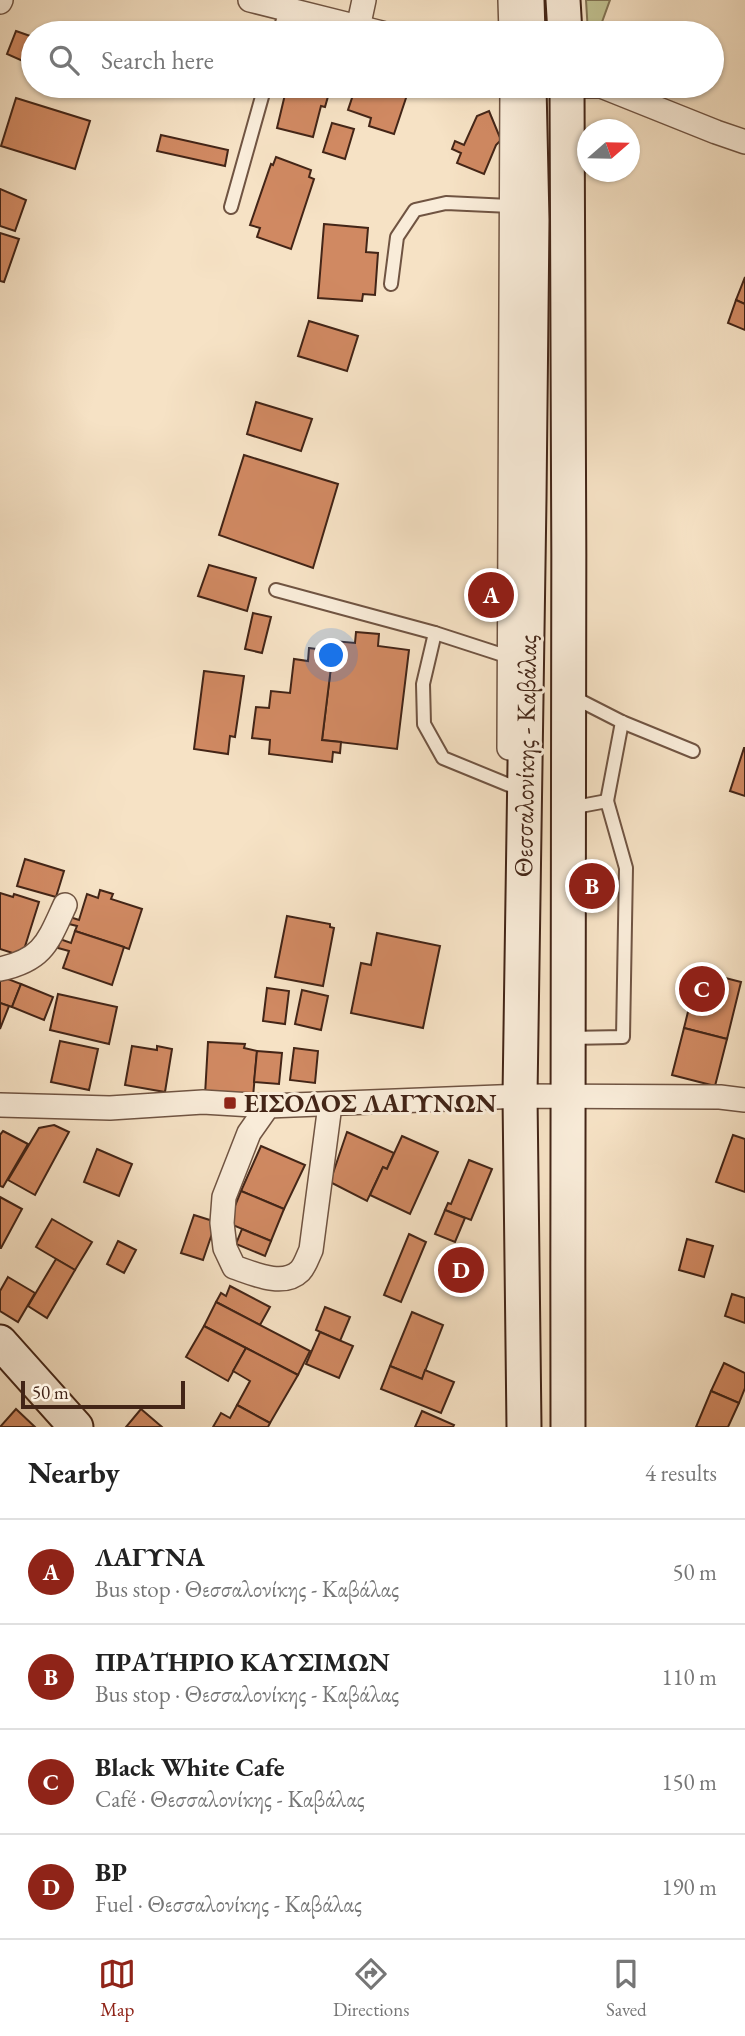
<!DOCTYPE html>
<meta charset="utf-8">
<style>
body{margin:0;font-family:"EB Garamond",serif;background:#f2f2f2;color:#222}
.compass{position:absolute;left:577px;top:119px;width:63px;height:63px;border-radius:50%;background:#fff;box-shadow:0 2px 5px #0004;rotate:70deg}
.scale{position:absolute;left:21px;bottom:18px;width:164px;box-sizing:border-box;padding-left:7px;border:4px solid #432517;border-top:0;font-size:19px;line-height:24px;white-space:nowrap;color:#432517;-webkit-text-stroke:5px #f9ecd9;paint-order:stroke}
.you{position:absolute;left:332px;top:656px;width:24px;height:24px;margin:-18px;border:5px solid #fff;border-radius:50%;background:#1a73e8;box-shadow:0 0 0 10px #1a73e833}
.badge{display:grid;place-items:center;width:46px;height:46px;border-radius:50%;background:#8f2418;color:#fff;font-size:23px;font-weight:700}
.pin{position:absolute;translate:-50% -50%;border:4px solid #fff;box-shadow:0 2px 7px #0006}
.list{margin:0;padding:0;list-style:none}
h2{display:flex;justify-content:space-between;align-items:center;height:91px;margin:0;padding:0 28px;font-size:30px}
h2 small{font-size:23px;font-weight:400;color:#767676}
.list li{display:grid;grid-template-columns:46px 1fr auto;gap:21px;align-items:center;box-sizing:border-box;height:105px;padding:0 28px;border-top:2px solid #e0e0e0}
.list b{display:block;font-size:26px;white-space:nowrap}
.list p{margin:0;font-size:23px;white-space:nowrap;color:#767676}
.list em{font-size:23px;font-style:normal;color:#767676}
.icon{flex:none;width:38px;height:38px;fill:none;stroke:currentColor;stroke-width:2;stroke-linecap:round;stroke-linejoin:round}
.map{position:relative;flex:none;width:745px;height:1427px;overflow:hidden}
.search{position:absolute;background:#fff;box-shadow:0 2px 5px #0004;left:21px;right:21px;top:21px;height:77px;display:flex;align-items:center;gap:18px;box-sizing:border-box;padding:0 24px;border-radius:38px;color:#767676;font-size:26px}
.sheet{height:511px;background:#fff}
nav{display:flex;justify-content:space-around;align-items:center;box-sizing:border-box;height:98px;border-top:2px solid #e0e0e0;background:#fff;font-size:19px;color:#767676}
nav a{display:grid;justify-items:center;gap:4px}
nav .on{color:#8f2418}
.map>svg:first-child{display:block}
.green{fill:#c1c291;stroke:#827454;stroke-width:2}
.building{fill:#d08962;stroke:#432517;stroke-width:2}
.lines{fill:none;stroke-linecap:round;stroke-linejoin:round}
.lane-casing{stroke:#705442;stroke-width:16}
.street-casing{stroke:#705442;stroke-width:26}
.secondary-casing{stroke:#432517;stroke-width:37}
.lane{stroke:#f9ecd9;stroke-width:12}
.street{stroke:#f9ecd9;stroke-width:23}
.secondary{stroke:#f9ecd9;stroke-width:33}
.poi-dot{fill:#8f2418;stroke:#f9ecd9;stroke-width:2.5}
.labels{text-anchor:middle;stroke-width:6;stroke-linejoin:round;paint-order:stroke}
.street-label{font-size:26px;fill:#432517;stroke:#f9ecd9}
.poi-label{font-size:26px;font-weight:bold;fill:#432517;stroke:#f9ecd9;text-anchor:start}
</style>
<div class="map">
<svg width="745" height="1427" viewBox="0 0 745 1427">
<rect width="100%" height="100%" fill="#f6e2c5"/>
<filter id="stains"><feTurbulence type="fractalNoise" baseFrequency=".00286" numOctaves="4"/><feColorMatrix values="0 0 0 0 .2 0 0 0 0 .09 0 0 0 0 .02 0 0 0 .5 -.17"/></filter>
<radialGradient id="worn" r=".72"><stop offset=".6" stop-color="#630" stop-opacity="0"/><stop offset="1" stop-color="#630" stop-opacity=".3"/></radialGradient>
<!-- green -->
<polygon class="green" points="586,0 610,0 598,33 588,33"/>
<!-- building -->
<g class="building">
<polygon points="16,31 33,37 33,52 30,50 25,62 7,54"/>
<polygon points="287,86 331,86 325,107 321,106 313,137 277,128"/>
<polygon points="356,86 399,86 409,89 394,134 369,126 371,118 348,110"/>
<polygon points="16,98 90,121 75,169 1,146"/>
<polygon points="489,111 501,140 496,145 484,174 457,163 461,153 452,149 455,141 464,145 477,116"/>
<polygon points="332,123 354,129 345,159 323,152"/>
<polygon points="161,135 228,150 225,166 157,151"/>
<polygon points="276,157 311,170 309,177 314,179 291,249 257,237 260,228 250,225 271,164 273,165"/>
<polygon points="0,189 26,200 15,231 0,226"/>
<polygon points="324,224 368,228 366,252 378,253 375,295 363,294 362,301 318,298"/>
<polygon points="0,233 19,239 4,282 0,281"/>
<polygon points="745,277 745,304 736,300"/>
<polygon points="736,300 745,304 745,330 728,323"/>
<polygon points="309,321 358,336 347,371 298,356"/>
<polygon points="256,402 312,419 301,451 247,434"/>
<polygon points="244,455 338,484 313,568 219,535"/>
<polygon points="209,565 256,578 247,611 198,596"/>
<polygon points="253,613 271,617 262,653 245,649"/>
<polygon points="356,632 379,634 378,646 409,650 397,749 322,740 334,641 355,643"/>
<polygon points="309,648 333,651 322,740 341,742 340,753 333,752 332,762 269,754 270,740 252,738 256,707 269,708 271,691 290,693 294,659 308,661"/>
<polygon points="204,671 244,676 235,737 230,736 228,754 194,749"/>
<polygon points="744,748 745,748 745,796 730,791"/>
<polygon points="25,859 64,871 56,897 17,886"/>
<polygon points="100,890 113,894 111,899 142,909 129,949 75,931 77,926 65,923 67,916 79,920 87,894 98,898"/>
<polygon points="0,893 13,897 14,894 39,902 22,956 0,949"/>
<polygon points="287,916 330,924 330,927 334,928 323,986 275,977"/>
<polygon points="75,931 124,947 112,985 63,968 69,951 58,948 60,939 71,943"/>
<polygon points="377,933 440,946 423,1028 351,1013 361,963 371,965"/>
<polygon points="698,971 741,982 727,1039 684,1028"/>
<polygon points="0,976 21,984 12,1007 0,1003"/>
<polygon points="21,984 53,997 44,1020 12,1007"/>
<polygon points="267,988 289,991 285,1024 263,1021"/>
<polygon points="302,990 328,996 321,1030 295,1024"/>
<polygon points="58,994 117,1007 109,1044 50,1030"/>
<polygon points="0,1003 9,1006 0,1029"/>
<polygon points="684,1028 727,1039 715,1086 672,1075"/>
<polygon points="60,1041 98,1049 89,1090 51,1082"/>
<polygon points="208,1042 245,1044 244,1048 257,1051 253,1097 205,1095"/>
<polygon points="132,1046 157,1050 157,1046 172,1049 165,1092 125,1085"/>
<polygon points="294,1048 318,1051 315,1083 290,1080"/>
<polygon points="257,1051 282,1053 279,1084 254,1082"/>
<polygon points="54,1125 69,1132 35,1195 8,1180 39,1128"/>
<polygon points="3,1131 28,1144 3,1187 0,1186 0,1135"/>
<polygon points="347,1132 394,1153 387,1169 383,1167 367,1201 330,1182"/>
<polygon points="733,1135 745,1139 745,1192 716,1182"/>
<polygon points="402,1136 438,1152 410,1214 370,1195 383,1167 387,1169"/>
<polygon points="261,1146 305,1165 284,1209 241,1191"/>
<polygon points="97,1149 132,1164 119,1196 84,1182"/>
<polygon points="469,1160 492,1169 471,1220 445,1210 448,1203 451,1204"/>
<polygon points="241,1191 284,1209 271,1241 228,1223"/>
<polygon points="0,1197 22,1209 1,1248 0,1248"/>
<polygon points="445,1210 465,1218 455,1242 435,1234"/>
<polygon points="194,1215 216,1222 203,1260 181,1253"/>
<polygon points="52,1219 92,1242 75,1270 36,1247"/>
<polygon points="242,1229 271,1241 265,1256 236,1244"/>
<polygon points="409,1234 426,1242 401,1302 384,1295"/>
<polygon points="687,1239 713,1246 704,1277 679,1270"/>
<polygon points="118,1241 136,1250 124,1273 107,1264"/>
<polygon points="477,1256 479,1279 455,1281 452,1259"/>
<polygon points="56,1259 75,1270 47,1318 28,1306"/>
<polygon points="8,1277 35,1293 18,1322 0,1311 0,1291"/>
<polygon points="230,1286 270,1307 260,1325 216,1302 221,1293 226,1296"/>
<polygon points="732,1294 745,1298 745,1323 725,1316"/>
<polygon points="216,1302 310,1351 298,1375 204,1326"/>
<polygon points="325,1307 350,1317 340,1341 316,1330"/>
<polygon points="412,1312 443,1325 422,1379 390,1366"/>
<polygon points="204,1326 246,1348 228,1381 186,1357"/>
<polygon points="320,1332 353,1346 339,1378 306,1364"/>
<polygon points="246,1348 298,1375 270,1423 237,1405 250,1381 233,1371"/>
<polygon points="724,1363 745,1373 745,1388 739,1403 711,1391"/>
<polygon points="390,1366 422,1379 425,1370 454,1382 441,1413 381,1389"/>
<polygon points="711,1391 739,1403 728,1427 696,1427"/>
<polygon points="237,1405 270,1423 268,1427 213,1427 221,1413 230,1418"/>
<polygon points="16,1409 35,1427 0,1427"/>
<polygon points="141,1409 162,1427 126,1427"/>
<polygon points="422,1411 454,1425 453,1427 415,1427"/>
</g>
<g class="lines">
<!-- lane casing -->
<g class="lane-casing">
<g id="lane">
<polyline points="279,33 286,10"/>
<polyline points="231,207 265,86"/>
<polyline points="391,284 397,237 415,210 446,203 512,206"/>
<polyline points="276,590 435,633 509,657"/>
<polyline points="435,633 423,684 424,724 443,758 509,785"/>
<polyline points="573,697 622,722 693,751"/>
<polyline points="607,801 622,722"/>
<polyline points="568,1038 623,1037 626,868 607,801 570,808"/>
</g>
</g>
<!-- street casing -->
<g class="street-casing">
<g id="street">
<polyline points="250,0 382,33"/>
<polyline points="510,0 511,33"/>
<polyline points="0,2 1,0"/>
<polyline points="358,28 364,0"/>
<polyline points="567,86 601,86 716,132 745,142"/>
<polyline points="509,748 512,86"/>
<path d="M0 969C43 960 48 942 65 905"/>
<polyline points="0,1105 110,1108 203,1102 268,1106 520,1096 720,1097 745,1100"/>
<path d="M268 1106 249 1133 224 1197 222 1223 225 1248 234 1267C252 1273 283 1288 300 1271 305 1266 308 1256 311 1250L330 1105"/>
</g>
</g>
<!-- secondary casing -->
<g class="secondary-casing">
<g id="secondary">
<polyline points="527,0 528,33"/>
<polyline points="563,0 565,33"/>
<path d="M567 86C571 533 567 980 568 1427"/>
<polyline points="0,1342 76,1427"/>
<polyline points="524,1427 520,1096 529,498 532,220 529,86"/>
</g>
</g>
<!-- lane -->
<use href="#lane" class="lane"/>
<!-- street -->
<use href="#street" class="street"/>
<!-- secondary -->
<use href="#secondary" class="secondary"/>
</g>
<!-- markers -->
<rect class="poi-dot" x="223" y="1096" width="14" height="14" rx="3.5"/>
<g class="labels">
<!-- street labels -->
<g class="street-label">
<text transform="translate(525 756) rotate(-89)" y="9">Θεσσαλονίκης - Καβάλας</text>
</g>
<!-- poi labels -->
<g class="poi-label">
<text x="244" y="1112">ΕΙΣΟΔΟΣ ΛΑΓΥΝΩΝ</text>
</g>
</g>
<rect width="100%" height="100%" filter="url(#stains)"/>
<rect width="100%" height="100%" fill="url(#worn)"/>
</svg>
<svg class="compass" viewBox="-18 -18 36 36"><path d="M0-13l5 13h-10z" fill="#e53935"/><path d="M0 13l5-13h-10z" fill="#767676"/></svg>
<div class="scale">50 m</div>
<div class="you"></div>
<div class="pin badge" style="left:491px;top:595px">A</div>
<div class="pin badge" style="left:592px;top:886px">B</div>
<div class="pin badge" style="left:702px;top:989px">C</div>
<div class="pin badge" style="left:461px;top:1270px">D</div>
<div class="search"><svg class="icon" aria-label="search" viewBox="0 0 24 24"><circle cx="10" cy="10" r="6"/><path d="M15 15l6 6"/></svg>Search here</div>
</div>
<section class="sheet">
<h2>Nearby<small>4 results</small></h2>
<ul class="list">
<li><span class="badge">A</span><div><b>ΛΑΓΥΝΑ</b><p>Bus stop · Θεσσαλονίκης - Καβάλας</p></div><em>50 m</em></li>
<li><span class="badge">B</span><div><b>ΠΡΑΤΗΡΙΟ ΚΑΥΣΙΜΩΝ</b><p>Bus stop · Θεσσαλονίκης - Καβάλας</p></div><em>110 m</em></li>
<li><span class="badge">C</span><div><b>Black White Cafe</b><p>Café · Θεσσαλονίκης - Καβάλας</p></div><em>150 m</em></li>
<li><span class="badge">D</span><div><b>BP</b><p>Fuel · Θεσσαλονίκης - Καβάλας</p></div><em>190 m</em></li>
</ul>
</section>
<nav>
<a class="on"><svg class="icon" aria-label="map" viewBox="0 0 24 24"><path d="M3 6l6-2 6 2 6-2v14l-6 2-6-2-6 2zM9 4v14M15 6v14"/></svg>Map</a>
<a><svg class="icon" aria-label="directions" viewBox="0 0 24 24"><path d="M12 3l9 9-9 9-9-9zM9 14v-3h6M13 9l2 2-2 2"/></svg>Directions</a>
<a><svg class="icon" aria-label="saved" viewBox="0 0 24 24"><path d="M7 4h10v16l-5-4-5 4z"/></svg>Saved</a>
</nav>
